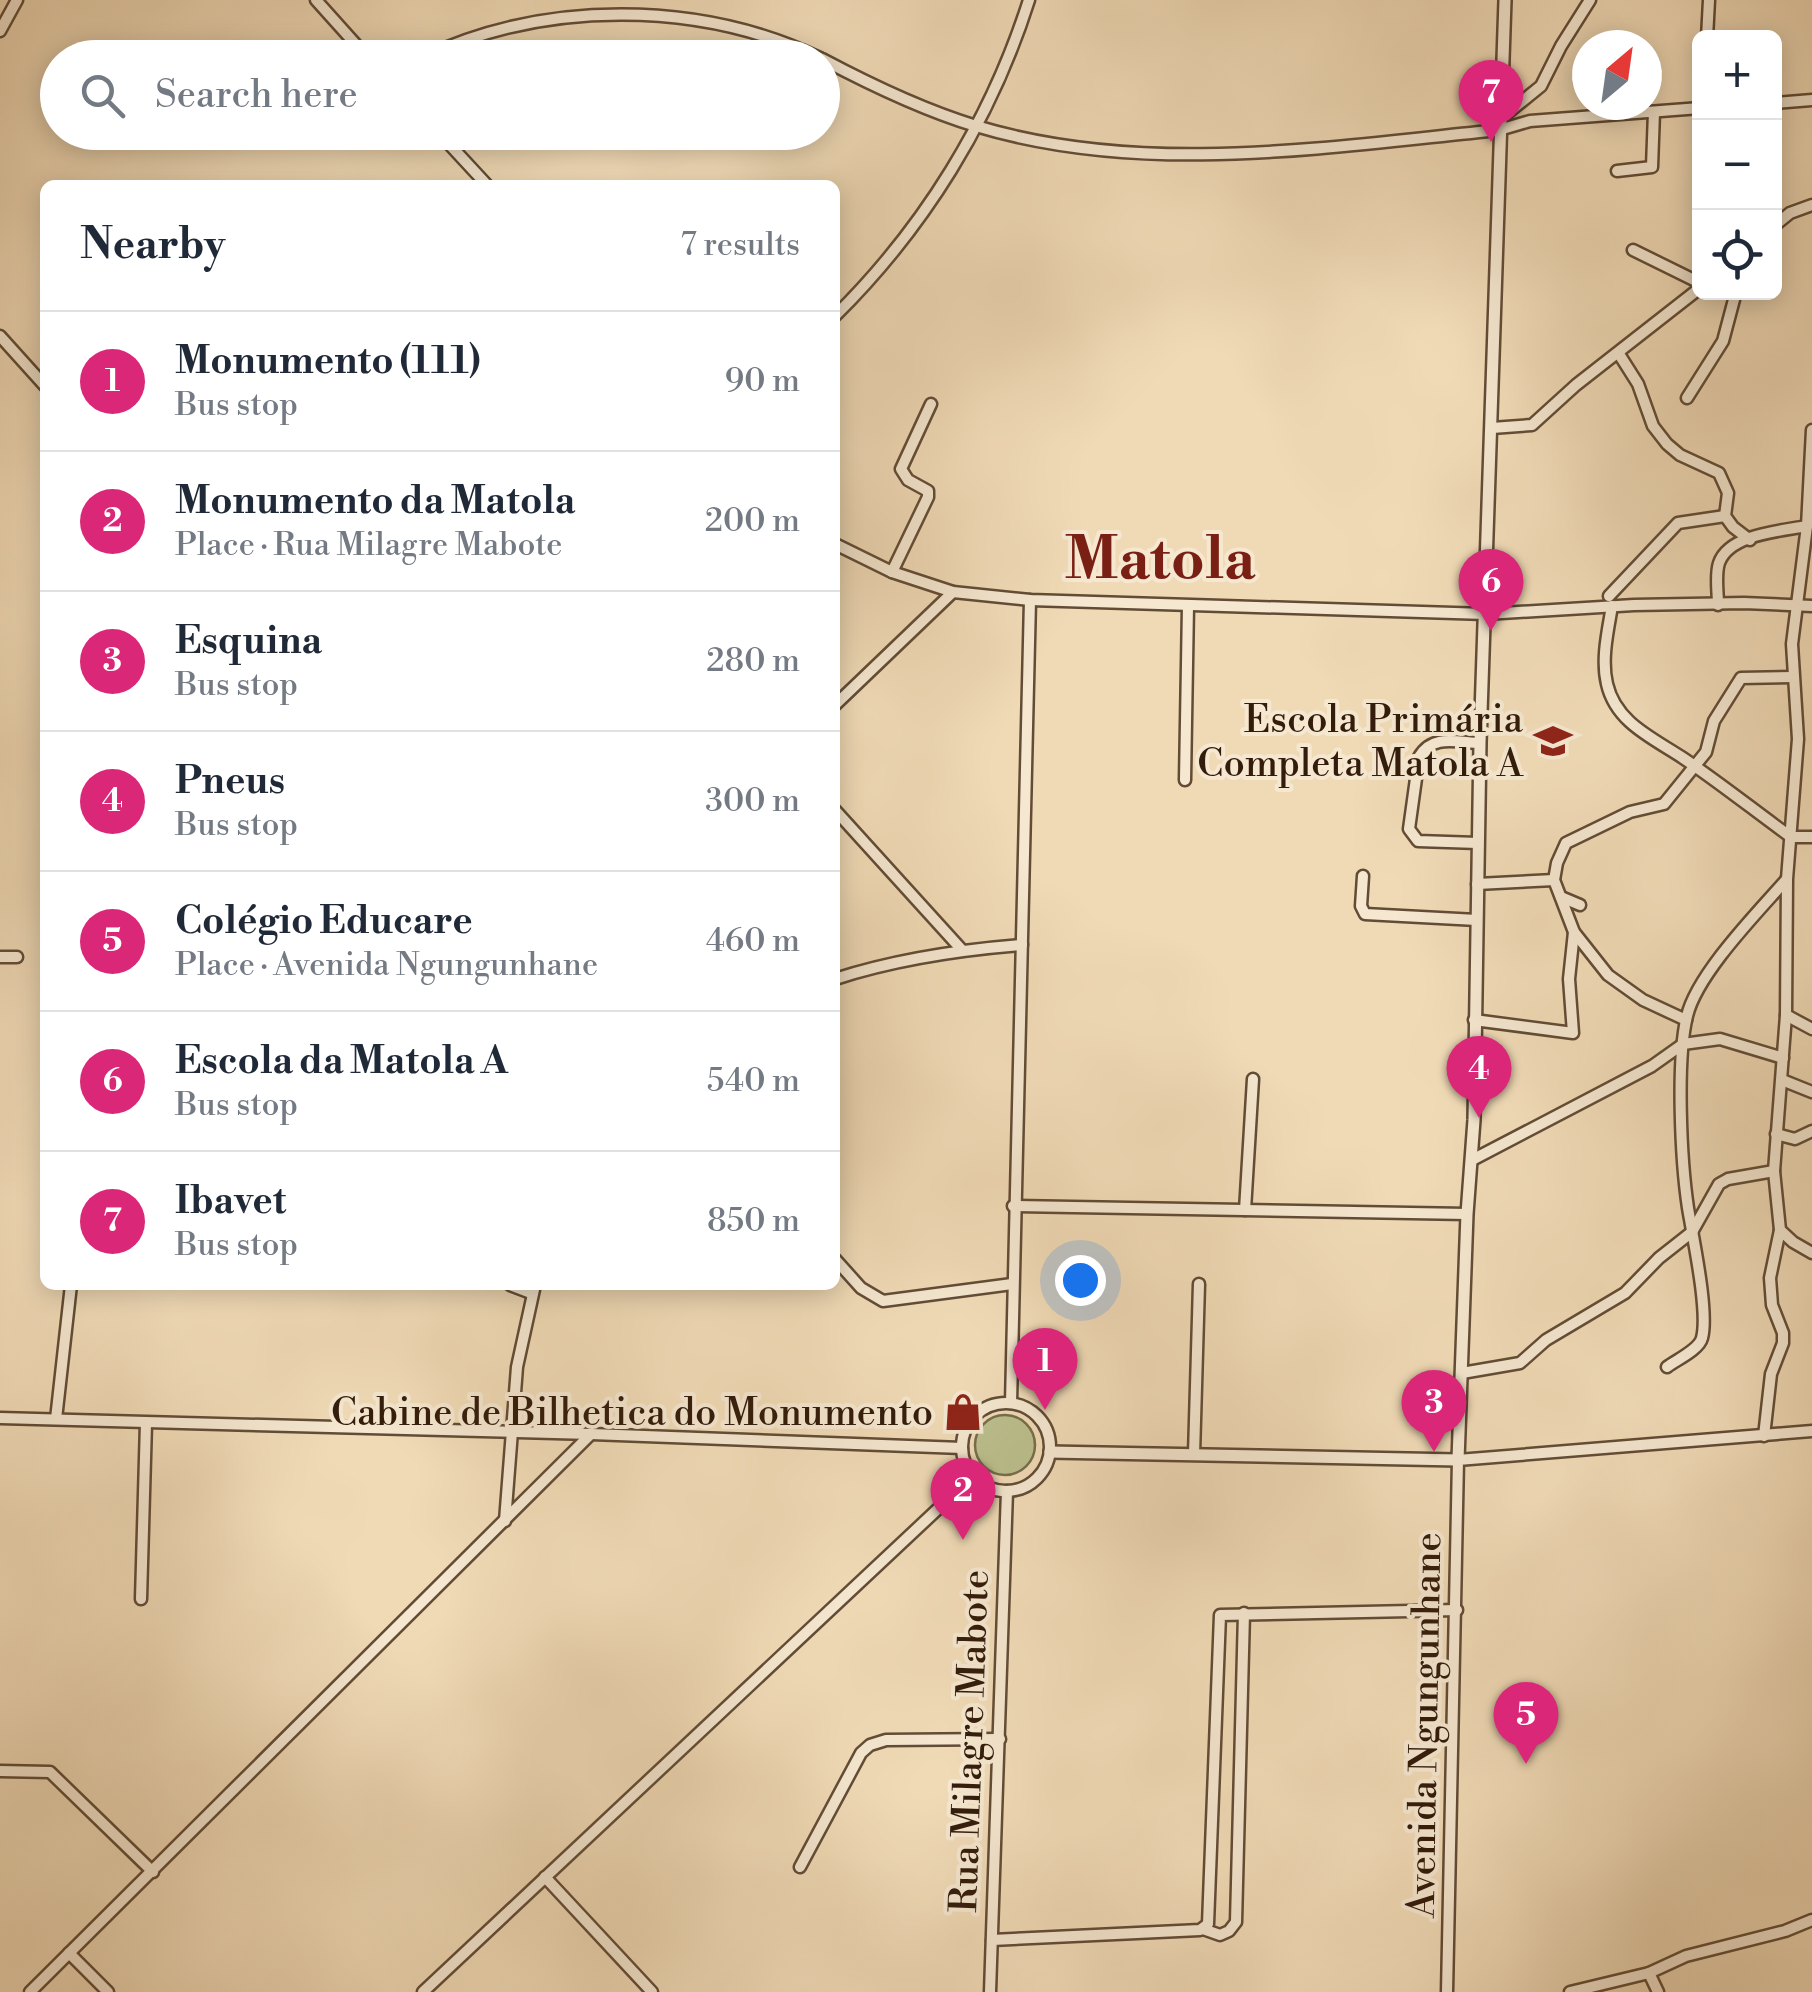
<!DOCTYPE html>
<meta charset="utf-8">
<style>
body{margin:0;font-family:"Libre Bodoni",serif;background:#f2f2f3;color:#1f2937}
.controls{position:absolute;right:30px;top:30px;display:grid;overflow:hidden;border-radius:15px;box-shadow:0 5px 25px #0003}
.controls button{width:90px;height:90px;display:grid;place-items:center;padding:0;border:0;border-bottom:2px solid #e0e1e3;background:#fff;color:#1f2937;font:50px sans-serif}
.compass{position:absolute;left:1572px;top:30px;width:90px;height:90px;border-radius:50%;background:#fff;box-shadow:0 5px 25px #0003;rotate:29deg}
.you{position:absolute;left:1080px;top:1280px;width:35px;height:35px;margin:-25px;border:8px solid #fff;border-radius:50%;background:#1a73e8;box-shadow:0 0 0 15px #1a73e833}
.badge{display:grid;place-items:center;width:65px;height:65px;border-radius:50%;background:#db2777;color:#fff;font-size:32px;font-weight:700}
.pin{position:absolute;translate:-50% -82px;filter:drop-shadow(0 2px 5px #0008)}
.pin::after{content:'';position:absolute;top:52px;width:35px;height:30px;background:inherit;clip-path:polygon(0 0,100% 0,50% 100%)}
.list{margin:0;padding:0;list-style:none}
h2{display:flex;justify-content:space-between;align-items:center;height:130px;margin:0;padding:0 40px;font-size:42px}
h2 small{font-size:32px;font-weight:400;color:#747a83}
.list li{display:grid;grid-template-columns:65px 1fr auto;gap:30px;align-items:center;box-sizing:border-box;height:140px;padding:0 40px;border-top:2px solid #e0e1e3}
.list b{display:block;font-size:38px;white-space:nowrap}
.list p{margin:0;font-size:32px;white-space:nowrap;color:#747a83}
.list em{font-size:32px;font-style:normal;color:#747a83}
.icon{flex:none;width:55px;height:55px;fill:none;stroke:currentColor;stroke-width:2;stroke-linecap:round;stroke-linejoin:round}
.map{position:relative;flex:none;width:1812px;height:1992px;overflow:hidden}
.search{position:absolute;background:#fff;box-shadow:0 5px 25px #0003;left:40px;top:40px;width:800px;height:110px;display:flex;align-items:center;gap:25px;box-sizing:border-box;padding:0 35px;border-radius:55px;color:#747a83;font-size:38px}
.panel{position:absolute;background:#fff;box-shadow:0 5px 25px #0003;left:40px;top:180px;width:800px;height:1110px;border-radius:15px}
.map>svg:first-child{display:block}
.green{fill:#bbbf8d;stroke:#776e4c;stroke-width:2.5}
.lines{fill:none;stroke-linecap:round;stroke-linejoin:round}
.minor-casing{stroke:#624c36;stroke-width:15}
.tertiary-casing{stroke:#624c36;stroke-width:16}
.minor{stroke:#f5e7d0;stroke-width:10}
.tertiary{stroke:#f5e7d0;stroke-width:11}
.labels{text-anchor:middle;stroke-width:8;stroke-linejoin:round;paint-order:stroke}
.poi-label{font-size:38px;fill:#331c0b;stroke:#f5e7d0;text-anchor:end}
.street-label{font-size:38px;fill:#331c0b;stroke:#f5e7d0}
.town-label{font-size:58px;font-weight:bold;fill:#7a1f14;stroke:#f5e7d0}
</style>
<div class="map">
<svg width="1812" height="1992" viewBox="0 0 1812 1992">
<rect width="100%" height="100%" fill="#f0dab6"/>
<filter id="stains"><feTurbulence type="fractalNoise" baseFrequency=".002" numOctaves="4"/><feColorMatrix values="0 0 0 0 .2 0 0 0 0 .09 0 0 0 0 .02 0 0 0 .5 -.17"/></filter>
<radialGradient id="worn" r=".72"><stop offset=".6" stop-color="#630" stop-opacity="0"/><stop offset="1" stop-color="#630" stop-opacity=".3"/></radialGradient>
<!-- green -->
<circle class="green" cx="1005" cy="1445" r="30"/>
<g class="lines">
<!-- minor casing -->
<g class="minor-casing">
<g id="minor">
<polyline points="316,0 368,58"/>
<polyline points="0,31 17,0"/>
<polyline points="1707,38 1709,0"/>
<path d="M422 58C544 0 698 0 820 58"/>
<path d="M822 59C871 85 923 110 976 126 1145 177 1327 147 1499 130L1530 121 1700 108"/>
<polyline points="1774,103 1812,100"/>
<polyline points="1499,120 1541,86 1561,46 1590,0"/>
<polyline points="438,132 487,185"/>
<polyline points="1617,171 1652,167 1654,112"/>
<polyline points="1774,226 1790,213 1812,205"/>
<polyline points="1633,250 1700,283"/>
<path d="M835 316C924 228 991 120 1029 0"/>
<polyline points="0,336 45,386"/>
<polyline points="1619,354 1638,384 1653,426 1667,444 1680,455 1719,473 1728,493 1725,516 1733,527 1750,540"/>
<polyline points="1687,398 1723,341 1736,292"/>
<polyline points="1492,428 1532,425 1576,385 1700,288"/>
<polyline points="1812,430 1807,526 1792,644 1798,739 1787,879 1786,1015 1774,1171 1780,1230 1793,1242 1812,1253"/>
<polyline points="835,544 892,572 953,592 1030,600 1486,614 1634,605 1744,603 1812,606"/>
<polyline points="892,572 928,497 928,491 908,480 901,469 931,404"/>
<polyline points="1609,596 1678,523 1725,516"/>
<path d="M1718 605C1718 592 1715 575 1719 563 1729 534 1781 531 1807 526"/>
<path d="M1612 606C1608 630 1601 659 1607 684 1616 723 1653 738 1683 758 1720 783 1755 811 1791 837H1812"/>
<polyline points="835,705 953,592"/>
<polyline points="1185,780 1188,606"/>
<polyline points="835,810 962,950"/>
<path d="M1478 843 1418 841 1409 829 1419 757C1432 734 1456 742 1480 743"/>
<polyline points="1363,876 1361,906 1365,914 1477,920"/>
<polyline points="1477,884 1554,880"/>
<polyline points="1561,897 1580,905"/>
<polyline points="0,957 17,957"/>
<path d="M835 979C897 959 958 950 1022 945"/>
<polyline points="1786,1015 1812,1029"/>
<polyline points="1474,1020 1573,1033 1569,979 1574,932"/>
<polyline points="1686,1020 1643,1000 1608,975 1574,932 1554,880 1557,863 1566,843 1630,812 1664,804 1706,752 1714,721 1741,678 1793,677"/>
<polyline points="1782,1080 1812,1092"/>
<polyline points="1776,1134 1795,1139 1812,1131"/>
<polyline points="1472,1160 1652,1066 1683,1044 1720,1039 1783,1058"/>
<polyline points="1013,1206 1467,1214"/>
<polyline points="1245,1210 1253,1079"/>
<polyline points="835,1259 861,1288 883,1301 1012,1284"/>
<polyline points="510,1285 531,1293"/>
<path d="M1667 1367C1676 1360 1699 1350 1702 1338 1709 1312 1693 1238 1688 1208 1681 1161 1676 1061 1687 1016 1697 974 1757 913 1786 880"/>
<polyline points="1462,1373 1520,1363 1546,1340 1625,1293 1659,1258 1692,1232 1719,1184 1728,1179 1774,1171"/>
<circle cx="1006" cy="1447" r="44"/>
<polyline points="1011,1403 1030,600"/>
<polyline points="0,1418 591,1434 962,1448"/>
<polyline points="56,1419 71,1285"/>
<polyline points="1764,1436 1771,1374 1783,1343 1783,1333 1772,1305 1770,1278 1780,1230"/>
<polyline points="1194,1454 1199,1284"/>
<polyline points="505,1521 517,1367 535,1285"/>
<polyline points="141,1599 146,1423"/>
<polyline points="0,1771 50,1772 153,1872"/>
<polyline points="800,1867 861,1753 870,1745 886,1740 1000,1739"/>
<polyline points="545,1877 652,1992"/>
<polyline points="1203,1929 1220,1935 1229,1931 1236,1922 1244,1613"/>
<polyline points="992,1940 1200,1930 1208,1924 1220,1615 1457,1610"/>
<polyline points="69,1953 108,1992"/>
<polyline points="1649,1973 1658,1992"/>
<polyline points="30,1992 591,1434"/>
<polyline points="423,1992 973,1476"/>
<polyline points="990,1992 1007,1491"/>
<polyline points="1447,1992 1458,1460 1812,1431"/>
<polyline points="1570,1992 1649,1973 1686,1956 1785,1931 1812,1920"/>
</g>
</g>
<!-- tertiary casing -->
<g class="tertiary-casing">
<polyline id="tertiary" points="1050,1452 1458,1460 1467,1214 1474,1120 1480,743 1505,0"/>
</g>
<!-- minor -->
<use href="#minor" class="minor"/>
<!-- tertiary -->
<use href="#tertiary" class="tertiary"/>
</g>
<!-- icons -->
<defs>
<g id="school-bare" transform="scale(3)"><path d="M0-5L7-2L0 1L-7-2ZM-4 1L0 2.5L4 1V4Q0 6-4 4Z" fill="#8f2418" stroke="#f5e7d0" stroke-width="2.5" paint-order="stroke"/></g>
<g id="shop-bare" transform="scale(3)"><path d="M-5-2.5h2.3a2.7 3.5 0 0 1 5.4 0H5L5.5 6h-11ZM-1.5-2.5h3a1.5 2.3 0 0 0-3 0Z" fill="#8f2418" stroke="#f5e7d0" stroke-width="2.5" paint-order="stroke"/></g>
</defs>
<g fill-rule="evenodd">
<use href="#school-bare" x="1553" y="741"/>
<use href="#shop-bare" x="963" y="1412"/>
</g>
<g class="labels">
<!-- poi labels -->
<g class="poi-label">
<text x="1523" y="732">Escola Primária<tspan x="1523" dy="44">Completa Matola A</tspan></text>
<text x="933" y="1425">Cabine de Bilhetica do Monumento</text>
</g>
<!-- street labels -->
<g class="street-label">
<text transform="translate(1424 1725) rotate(-89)" y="13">Avenida Ngungunhane</text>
<text transform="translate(969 1741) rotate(-88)" y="13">Rua Milagre Mabote</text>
</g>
<!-- town labels -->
<g class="town-label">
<text x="1160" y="578">Matola</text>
</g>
</g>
<rect width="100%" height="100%" filter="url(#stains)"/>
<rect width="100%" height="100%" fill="url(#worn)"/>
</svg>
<div class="controls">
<button>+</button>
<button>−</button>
<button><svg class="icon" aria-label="locate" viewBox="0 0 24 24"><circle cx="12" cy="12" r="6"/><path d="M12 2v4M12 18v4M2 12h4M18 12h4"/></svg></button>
</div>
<svg class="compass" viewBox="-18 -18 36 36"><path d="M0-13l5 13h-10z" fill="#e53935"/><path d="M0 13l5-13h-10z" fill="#747a83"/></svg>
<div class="you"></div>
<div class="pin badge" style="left:1045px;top:1410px">1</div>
<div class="pin badge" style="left:963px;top:1540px">2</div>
<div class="pin badge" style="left:1434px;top:1452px">3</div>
<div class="pin badge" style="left:1479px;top:1118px">4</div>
<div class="pin badge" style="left:1526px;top:1764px">5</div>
<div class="pin badge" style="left:1491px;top:631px">6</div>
<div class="pin badge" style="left:1491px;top:142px">7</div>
<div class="search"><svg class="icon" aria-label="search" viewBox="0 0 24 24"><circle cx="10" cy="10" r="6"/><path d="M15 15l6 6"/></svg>Search here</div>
<section class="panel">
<h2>Nearby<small>7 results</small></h2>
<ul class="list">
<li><span class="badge">1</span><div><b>Monumento (111)</b><p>Bus stop</p></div><em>90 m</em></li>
<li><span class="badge">2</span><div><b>Monumento da Matola</b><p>Place · Rua Milagre Mabote</p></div><em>200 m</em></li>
<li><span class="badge">3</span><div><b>Esquina</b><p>Bus stop</p></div><em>280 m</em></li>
<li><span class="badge">4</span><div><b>Pneus</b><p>Bus stop</p></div><em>300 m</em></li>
<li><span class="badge">5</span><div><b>Colégio Educare</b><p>Place · Avenida Ngungunhane</p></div><em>460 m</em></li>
<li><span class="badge">6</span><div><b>Escola da Matola A</b><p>Bus stop</p></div><em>540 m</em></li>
<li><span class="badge">7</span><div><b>Ibavet</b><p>Bus stop</p></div><em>850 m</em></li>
</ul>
</section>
</div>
